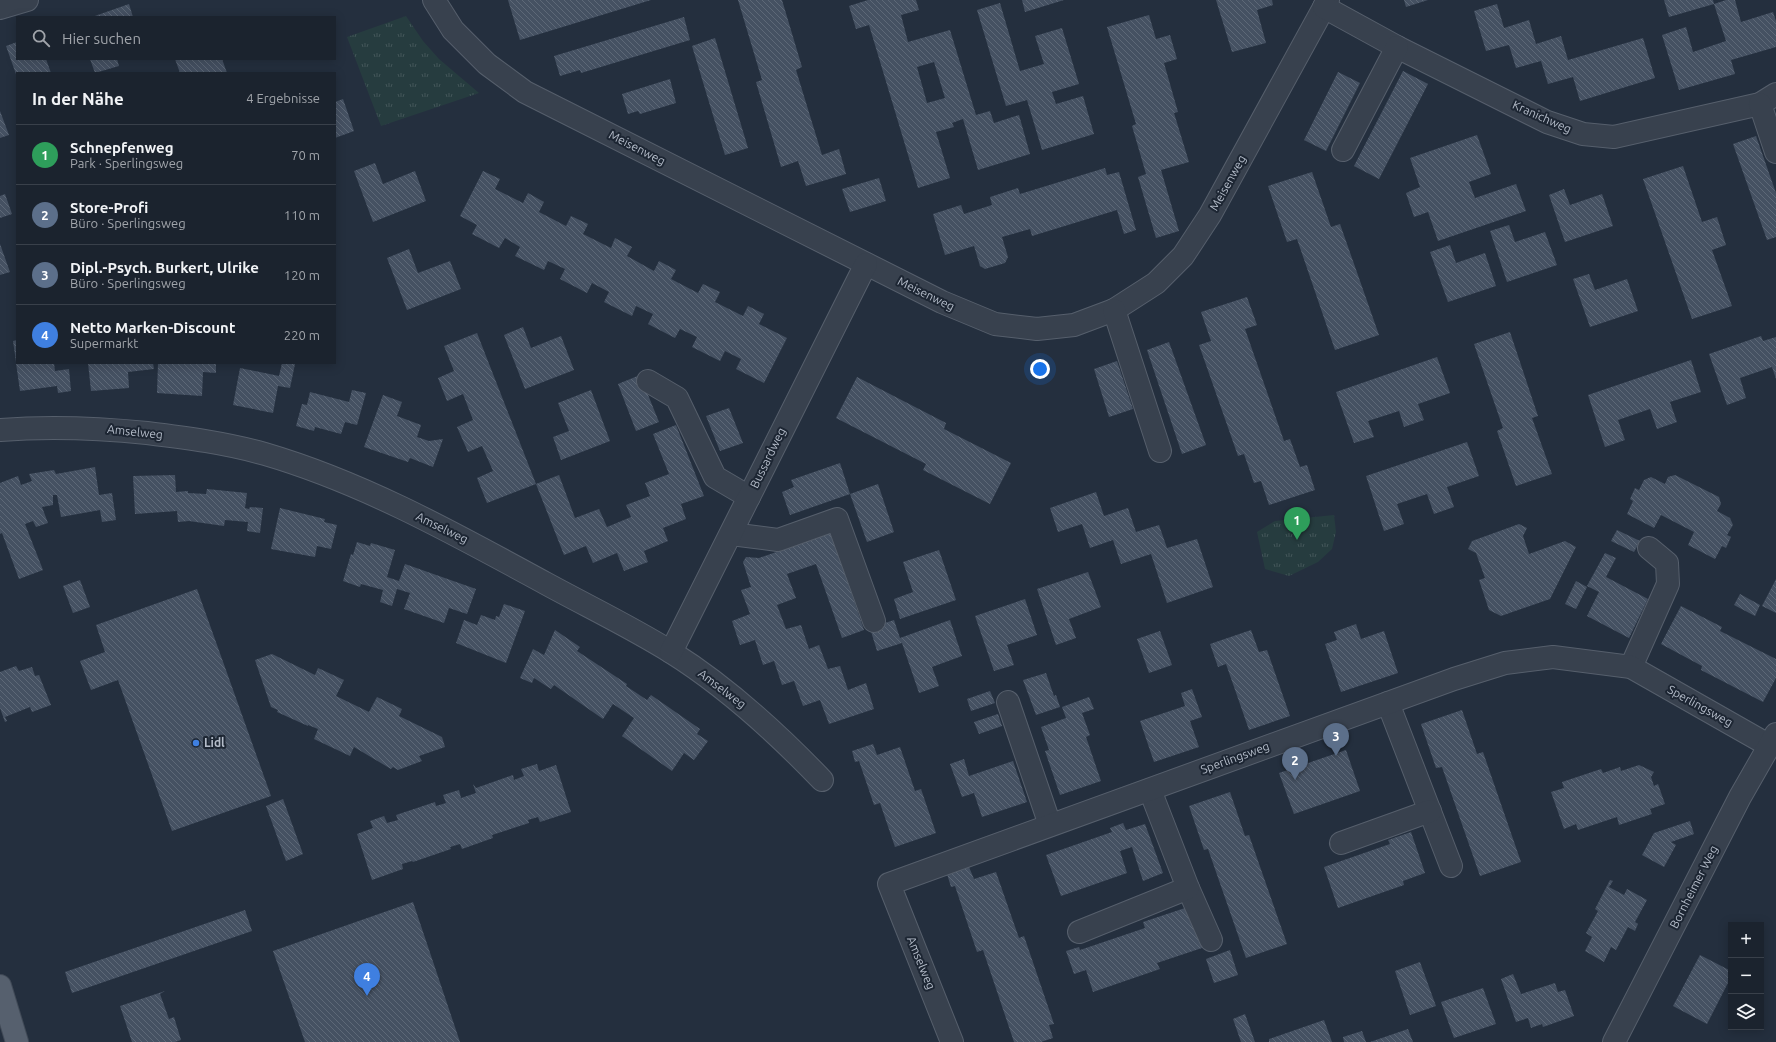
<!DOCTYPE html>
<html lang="de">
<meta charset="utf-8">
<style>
body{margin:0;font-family:Ubuntu,sans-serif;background:#242b36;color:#f1f3f6}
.controls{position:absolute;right:12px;bottom:12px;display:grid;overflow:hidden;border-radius:0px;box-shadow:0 2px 10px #0003}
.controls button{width:36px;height:36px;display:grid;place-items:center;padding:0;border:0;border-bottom:1px solid #39404a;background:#1b232e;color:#f1f3f6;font:20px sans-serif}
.you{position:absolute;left:1040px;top:369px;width:14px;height:14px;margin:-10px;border:3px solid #fff;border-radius:50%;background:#1a73e8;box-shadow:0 0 0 6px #1a73e833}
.badge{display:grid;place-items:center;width:26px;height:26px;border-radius:50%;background:#1a73e8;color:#fff;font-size:13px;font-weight:700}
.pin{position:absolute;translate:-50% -33px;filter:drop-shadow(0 1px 2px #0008)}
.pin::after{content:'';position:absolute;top:21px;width:14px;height:12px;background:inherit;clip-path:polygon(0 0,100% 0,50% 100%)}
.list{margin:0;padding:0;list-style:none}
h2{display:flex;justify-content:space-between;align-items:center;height:52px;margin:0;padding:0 16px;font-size:17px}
h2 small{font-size:13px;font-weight:400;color:#a0a4aa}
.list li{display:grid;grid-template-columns:26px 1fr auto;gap:12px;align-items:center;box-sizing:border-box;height:60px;padding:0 16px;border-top:1px solid #39404a}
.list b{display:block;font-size:15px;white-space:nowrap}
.list p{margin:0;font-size:13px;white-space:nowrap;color:#a0a4aa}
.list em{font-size:13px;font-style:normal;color:#a0a4aa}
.icon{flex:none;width:22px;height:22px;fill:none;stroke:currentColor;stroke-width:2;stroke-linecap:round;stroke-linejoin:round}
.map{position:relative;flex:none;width:1776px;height:1042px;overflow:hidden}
.search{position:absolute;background:#1b232e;box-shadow:0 2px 10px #0003;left:16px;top:16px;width:320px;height:44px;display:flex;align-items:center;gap:10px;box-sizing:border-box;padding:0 14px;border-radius:0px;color:#a0a4aa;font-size:15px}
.panel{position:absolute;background:#1b232e;box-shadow:0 2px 10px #0003;left:16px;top:72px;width:320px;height:292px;border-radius:0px}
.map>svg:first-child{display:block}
.grass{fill:url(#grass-tufts)}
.building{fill:url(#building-back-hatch);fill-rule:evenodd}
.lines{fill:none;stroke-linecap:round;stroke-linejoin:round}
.minor-casing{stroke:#565f6c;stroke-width:24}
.major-casing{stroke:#414a57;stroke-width:24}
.minor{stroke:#38414e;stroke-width:22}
.major{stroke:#56606e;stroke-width:22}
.shop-dot{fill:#3f7fe0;stroke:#1d2633;stroke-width:1.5}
.labels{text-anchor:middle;stroke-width:4;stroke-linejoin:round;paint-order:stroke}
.street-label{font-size:12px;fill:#b4bcc9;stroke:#1d2633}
.poi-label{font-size:12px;font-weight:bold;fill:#b4bcc9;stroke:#1d2633;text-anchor:start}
</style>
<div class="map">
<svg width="1776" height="1042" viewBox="0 0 1776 1042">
<defs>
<pattern id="grass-tufts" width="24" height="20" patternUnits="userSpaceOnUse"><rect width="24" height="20" fill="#263c3f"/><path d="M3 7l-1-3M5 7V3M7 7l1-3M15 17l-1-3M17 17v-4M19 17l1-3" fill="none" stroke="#435659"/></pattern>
<pattern id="building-back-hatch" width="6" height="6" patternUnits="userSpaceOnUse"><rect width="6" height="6" fill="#455162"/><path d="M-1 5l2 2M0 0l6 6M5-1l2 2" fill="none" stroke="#5d6877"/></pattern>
</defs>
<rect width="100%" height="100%" fill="#242f3e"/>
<!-- grass -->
<g class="grass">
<polygon points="406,16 423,41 439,59 479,93 381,126 347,37"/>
<polygon points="1334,515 1336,532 1332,549 1318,562 1289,576 1265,569 1257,532 1275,521"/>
</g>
<!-- building -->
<g class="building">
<polygon points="508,0 651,0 520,40"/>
<polygon points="738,0 782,0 802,67 796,70 822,155 839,149 846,174 806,186 798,161 781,167 756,82 762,80"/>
<path d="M868 0H916L919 10 901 15 908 42 950 30 976 115 990 111 994 123 1019 115 1030 154 978 170 963 119 952 123 954 127 936 132 950 178 918 188 869 25 856 29 849 6ZM934 62 945 98 927 103 917 67Z"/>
<polygon points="1022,0 1064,0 1025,12"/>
<polygon points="1216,0 1272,0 1273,5 1257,10 1266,43 1232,52"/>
<polygon points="1404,0 1428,0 1406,7"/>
<polygon points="1664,0 1713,0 1714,4 1669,17"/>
<polygon points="1726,0 1735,0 1741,22 1773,12 1776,21 1776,47 1731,60 1735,74 1679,90 1662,35 1686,27 1693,52 1726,41 1714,4"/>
<polygon points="1000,3 1020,71 1044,64 1035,36 1062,28 1079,84 1052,92 1056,104 1083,96 1094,134 1042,150 1027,100 1006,106 977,10"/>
<polygon points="129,4 133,17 92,17"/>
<polygon points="1497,4 1504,28 1529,20 1536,44 1561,36 1568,60 1643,38 1655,78 1580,101 1573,77 1548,84 1541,61 1516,68 1509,45 1486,51 1474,11"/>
<polygon points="1149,15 1156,39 1170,35 1177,59 1164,63 1178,112 1174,113 1189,162 1161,170 1179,231 1156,238 1138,177 1146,174 1132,126 1136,124 1107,27"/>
<polygon points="684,17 690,40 581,73 580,70 560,76 554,56"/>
<polygon points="715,38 748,148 725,155 692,46"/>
<polygon points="17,42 17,59 46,59 51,73 17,73 17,77 6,46"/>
<polygon points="90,59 117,59 119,66 95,73"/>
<polygon points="175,59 222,59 227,73 180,73"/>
<polygon points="1403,71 1428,84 1379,179 1354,166"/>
<polygon points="1338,72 1360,83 1326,151 1304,140"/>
<polygon points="670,79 676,103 640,114 638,111 628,114 622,94"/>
<polygon points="343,99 354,131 335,138 335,102"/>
<polygon points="0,111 9,135 0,138"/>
<polygon points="1477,135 1491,174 1469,182 1475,198 1516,184 1526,211 1438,241 1428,212 1414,217 1406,193 1420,187 1410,158"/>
<polygon points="1756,136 1776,193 1776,237 1767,240 1733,144"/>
<polygon points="375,163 383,184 415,171 426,201 373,222 354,171"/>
<polygon points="1683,166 1702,222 1717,217 1726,245 1712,250 1732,306 1692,319 1643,179"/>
<polygon points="1105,168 1107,175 1119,172 1136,230 1124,234 1117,210 1032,236 1030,229 1002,237 1008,257 1005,263 985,269 980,266 974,246 945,255 933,214 961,205 964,214 992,205 990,197 1018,188 1020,194"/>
<polygon points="483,171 500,179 495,189 523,203 528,193 544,202 539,212 566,226 571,216 588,224 583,234 611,248 615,238 632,247 627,256 654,271 659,261 676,270 671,279 698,293 703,284 720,292 715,302 743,316 748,306 764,314 759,324 787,338 764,383 736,369 741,359 725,351 720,361 692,347 697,337 680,329 675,338 648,324 653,314 636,306 632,316 604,302 609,292 592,283 587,293 560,279 565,269 548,261 544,270 515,256 520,247 505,238 499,248 472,234 477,225 460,216"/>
<polygon points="1312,172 1331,227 1340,224 1379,335 1335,350 1297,239 1287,242 1268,186"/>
<polygon points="879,178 886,201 850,212 842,189"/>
<polygon points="1564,189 1570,205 1602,194 1613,226 1565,242 1549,195"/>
<polygon points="5,194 12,214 0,218 0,196"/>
<polygon points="1509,225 1515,242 1545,232 1557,265 1507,282 1490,231"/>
<polygon points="0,244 10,272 0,275"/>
<polygon points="1450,245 1456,263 1485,253 1496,286 1448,302 1430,252"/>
<polygon points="409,249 418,273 450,261 461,289 407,310 387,258"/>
<polygon points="1589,274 1595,290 1627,279 1638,311 1590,327 1573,279"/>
<polygon points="1247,297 1257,325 1245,329 1284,441 1290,439 1300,467 1307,465 1315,490 1269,505 1261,481 1254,483 1244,454 1238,456 1199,345 1211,341 1201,312"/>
<polygon points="523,327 531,348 561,336 574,370 525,389 504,335"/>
<polygon points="1510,332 1538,416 1532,418 1552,474 1516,486 1497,431 1503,428 1474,344"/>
<polygon points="477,333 536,484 559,475 575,518 599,509 607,527 631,517 626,505 650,496 645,483 669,474 653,434 676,425 704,496 681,504 686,519 663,528 668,541 644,551 648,562 624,571 617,553 593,563 586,546 564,555 536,484 487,503 477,478 493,471 482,446 468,452 457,427 473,420 463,394 447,401 438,378 454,371 444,346"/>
<polygon points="1761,336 1763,341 1776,337 1776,379 1772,367 1740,378 1746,398 1727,405 1709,354"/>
<polygon points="17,340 17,362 16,362 13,341"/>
<polygon points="1169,342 1206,445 1182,454 1147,350"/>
<polygon points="1437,357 1450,393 1418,404 1424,420 1404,427 1399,411 1368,421 1374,437 1354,443 1336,392"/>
<polygon points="1691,360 1701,392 1670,402 1677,422 1657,429 1650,409 1618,420 1625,440 1605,447 1588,395"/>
<polygon points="1117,361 1133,409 1109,417 1094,369"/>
<polygon points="16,363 54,363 55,371 69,369 71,391 58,393 57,386 20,391"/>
<polygon points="88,363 153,363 154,369 128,372 129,388 91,391"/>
<polygon points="158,363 216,363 216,373 203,372 202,396 157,393"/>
<polygon points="282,363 295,364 290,388 278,386 273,413 233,405 240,368 279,376"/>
<polygon points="640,375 659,422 636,431 618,384"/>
<polygon points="857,377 946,423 944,429 1011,463 990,504 923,470 926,464 836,418"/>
<polygon points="352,390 366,393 357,425 345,422 341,434 315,427 314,431 296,426 302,404 307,405 310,392 349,402"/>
<polygon points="591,390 610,441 561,460 553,437 569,431 558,403"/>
<polygon points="383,395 402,402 397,416 421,425 417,437 429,441 443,439 433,467 410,458 408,462 364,447"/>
<polygon points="729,408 743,443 720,451 706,416"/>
<polygon points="1467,442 1479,476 1447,487 1454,507 1434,514 1427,494 1397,504 1404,524 1384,531 1366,476"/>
<polygon points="840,463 850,494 790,515 782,492 794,487 791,480"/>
<polygon points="95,467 99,495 112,493 116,520 102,522 100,510 61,517 57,495 53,495 53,505 42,507 48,523 36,527 33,521 25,524 43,570 19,579 2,533 0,534 0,483 18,476 21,485 32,481 29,474 54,470 56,474"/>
<polygon points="175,475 176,492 188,491 188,493 206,494 207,489 247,493 245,508 249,509 250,507 263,508 260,533 247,531 248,522 225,520 224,526 189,521 178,522 177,511 135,514 133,476"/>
<polygon points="1675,475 1719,497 1721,504 1717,511 1730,518 1733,525 1727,535 1731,537 1726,548 1722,546 1715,559 1688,545 1694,532 1661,515 1654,528 1627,514 1633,501 1630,499 1635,488 1639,490 1644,480 1651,477 1665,484 1668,477"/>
<polygon points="878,484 894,532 867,542 850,494"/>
<polygon points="1096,492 1104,516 1128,508 1136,532 1159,525 1167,548 1197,539 1213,587 1167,603 1151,554 1121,564 1113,540 1090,548 1082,524 1058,532 1050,508"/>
<polygon points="280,508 325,519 324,522 337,525 331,549 317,546 315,557 271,549"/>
<polygon points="1519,524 1527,528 1523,536 1529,554 1565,541 1576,547 1550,599 1501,616 1489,610 1479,580 1485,578 1476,553 1468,549 1472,541"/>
<polygon points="1617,530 1640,541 1634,552 1611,541"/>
<polygon points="831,533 864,630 842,638 816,564 787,574 796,598 777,605 786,629 801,625 809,649 819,645 828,669 840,666 848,690 866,683 874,709 829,724 820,700 803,706 794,681 782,685 774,661 763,665 755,640 740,645 732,621 750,614 741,590 751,587 743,562 746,557 759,558"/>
<polygon points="357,542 370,546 371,543 395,550 387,577 399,581 405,564 476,589 467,614 449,608 444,623 404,609 410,593 397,589 392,606 380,602 383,590 361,584 360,587 343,581 351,554 353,555"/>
<polygon points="939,550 956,600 900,619 894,599 913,592 903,562"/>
<polygon points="1605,553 1616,558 1606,577 1648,599 1629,638 1587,616 1599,592 1587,586"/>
<polygon points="1088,572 1101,607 1069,619 1076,638 1056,645 1037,589"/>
<polygon points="1776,579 1776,613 1762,606"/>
<polygon points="80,580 90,607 73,613 63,586"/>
<polygon points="1576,581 1587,587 1576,609 1565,604"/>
<polygon points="197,589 271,796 172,831 118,680 91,690 80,661 105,652 96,625"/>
<polygon points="1740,594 1760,605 1755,616 1734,605"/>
<polygon points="1025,599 1037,635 1007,645 1014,665 994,671 975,616"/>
<polygon points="504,604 525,611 506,663 456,643 464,620 477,625 481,615 495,620 496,616 499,617"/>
<polygon points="1681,606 1722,627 1720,631 1776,659 1776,678 1763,702 1701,670 1702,666 1661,644"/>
<polygon points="894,620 900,638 950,620 962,656 932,667 939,686 919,693 902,643 877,651 870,628"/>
<polygon points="1356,624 1361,639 1384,631 1398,673 1341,692 1325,644 1337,640 1334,632"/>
<polygon points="555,630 580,647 577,651 627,684 626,686 647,700 651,695 700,729 697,734 708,741 694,760 684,753 672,771 622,736 634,718 613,704 603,719 554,685 551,689 534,678 532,683 520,678 533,649 544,655"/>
<polygon points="1251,630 1259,652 1267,650 1290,716 1249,730 1226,664 1218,667 1210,644"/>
<polygon points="1160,631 1172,665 1149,673 1137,639"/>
<polygon points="272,654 315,675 318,668 344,680 336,696 369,712 377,697 402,709 399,716 442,737 445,747 419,756 422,761 398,770 393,767 391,769 354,747 350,756 314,739 318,729 308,725 308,726 277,712 278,710 271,707 255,660"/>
<polygon points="16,666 19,671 32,667 35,676 39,675 51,705 32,712 30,707 5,717 7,721 5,722 0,708 0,672"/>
<polygon points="1046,673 1054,696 1056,695 1060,707 1036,715 1023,680"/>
<polygon points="1192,689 1202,717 1190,721 1199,747 1154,762 1140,721 1185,706 1181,693"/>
<polygon points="990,691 995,703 971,711 967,699"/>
<polygon points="1089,697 1094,709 1082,713 1090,735 1086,737 1101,781 1060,795 1045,751 1049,750 1041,727 1066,718 1062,707"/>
<polygon points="1462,710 1477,754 1483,752 1521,862 1480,876 1442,767 1436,768 1421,724"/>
<polygon points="998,714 1002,726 979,734 974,722"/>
<polygon points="873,744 877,755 900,747 915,791 921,789 936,833 895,847 880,803 874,805 859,761 855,762 852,751"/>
<polygon points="1346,750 1360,791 1294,814 1279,773"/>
<polygon points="964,759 969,776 1013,761 1027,802 982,817 974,793 962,797 950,764"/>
<polygon points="537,764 539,771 556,765 571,812 540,822 538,817 528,820 529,823 492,835 493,838 462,849 460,844 450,847 451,849 413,862 412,861 402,864 403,869 372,880 357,834 373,828 370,821 384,816 387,823 398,820 396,815 435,802 436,806 446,803 443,795 459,790 461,798 476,793 473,784 476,788 513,775 514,780 524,776 521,769"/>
<polygon points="1639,765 1654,772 1651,777 1654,786 1658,784 1665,804 1650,809 1652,814 1619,825 1617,817 1578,830 1576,824 1564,829 1551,792 1564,788 1562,782 1601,769 1603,773 1620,767 1621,771"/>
<polygon points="1230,792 1245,836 1249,835 1287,944 1246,958 1208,849 1204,850 1189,806"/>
<polygon points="283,799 303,854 286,861 266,806"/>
<polygon points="1690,821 1694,834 1671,842 1676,845 1664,867 1642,855 1654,833"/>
<polygon points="1123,823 1126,830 1145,824 1163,873 1143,881 1132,847 1120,851 1127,873 1061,896 1046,855 1112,832 1110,828"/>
<polygon points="1411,832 1425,873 1403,881 1404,885 1338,908 1324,867 1390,844 1388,840"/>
<polygon points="969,867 974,879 996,872 1019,938 1024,936 1054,1024 1049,1025 1053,1038 1041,1042 1014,1042 983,950 977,952 955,886 951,887 947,874"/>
<polygon points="1610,880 1613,881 1609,887 1624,895 1627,889 1647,900 1635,922 1638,924 1635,931 1628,927 1616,950 1611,947 1604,962 1585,951 1592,937 1586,933 1598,911 1595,909"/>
<polygon points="413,902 460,1042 305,1042 273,951"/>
<polygon points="1188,907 1202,948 1157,963 1160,969 1093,992 1086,970 1074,974 1066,951 1079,947 1080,950 1145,928 1143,922"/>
<polygon points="245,910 252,931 72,993 65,972"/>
<polygon points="1230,950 1238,975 1214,983 1206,959"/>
<polygon points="1700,955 1731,971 1731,977 1707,1024 1673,1006"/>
<polygon points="1420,962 1436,1006 1410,1015 1395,971"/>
<polygon points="1513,974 1521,994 1555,983 1558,992 1565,990 1574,1016 1543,1027 1542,1024 1531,1028 1528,1018 1516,1022 1501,979"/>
<polygon points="1483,988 1496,1024 1454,1038 1441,1002"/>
<polygon points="165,991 160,994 169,1019 174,1017 181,1040 175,1042 132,1042 120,1006"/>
<polygon points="1245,1014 1255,1042 1241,1042 1233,1019"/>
<polygon points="1324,1020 1332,1042 1269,1042 1269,1039"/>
<polygon points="1408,1029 1413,1042 1370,1042"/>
<polygon points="1362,1031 1366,1042 1344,1042 1343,1037"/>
</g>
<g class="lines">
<!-- minor casing -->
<g class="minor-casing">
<g id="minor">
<polyline points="434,0 453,30 487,64 525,92 942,302 995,324 1037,329 1074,325 1114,310 1156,283 1183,256 1210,215 1328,0"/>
<polyline points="1324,7 1397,47 1547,122 1583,134 1614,137 1760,104 1776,94"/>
<polyline points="0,8 27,0"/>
<polyline points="1760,104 1776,152"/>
<polyline points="1343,150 1397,47"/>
<polyline points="1114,310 1160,451"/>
<polyline points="648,381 677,398 715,477 749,497"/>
<path d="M0 430C50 426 98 428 147 433 188 438 226 443 265 454 364 483 455 534 545 583 587 606 631 627 671 652 727 687 776 732 822 780"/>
<polyline points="731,534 778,540 837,519 874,621"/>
<polyline points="671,652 866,264"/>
<polyline points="1631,667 1668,584 1667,563 1649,548"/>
<polyline points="1008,702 1050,825"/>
<polyline points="1388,703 1451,866"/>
<polyline points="1341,843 1430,811"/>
<polyline points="1188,888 1211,940"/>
<polyline points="1079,932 1188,888 1150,790"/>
<polyline points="952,1042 889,884 1454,679 1505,663 1553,657 1631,667 1770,746"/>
<polyline points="1614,1042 1740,797 1776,734"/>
</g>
</g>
<!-- major casing -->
<g class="major-casing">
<polyline id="major" points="0,986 17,1042"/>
</g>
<!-- minor -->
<use href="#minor" class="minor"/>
<!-- major -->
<use href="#major" class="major"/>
</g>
<!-- markers -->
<circle class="shop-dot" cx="196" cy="743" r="4"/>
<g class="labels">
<!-- street labels -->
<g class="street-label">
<text transform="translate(1542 117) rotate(24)" y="4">Kranichweg</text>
<text transform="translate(637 148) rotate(27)" y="4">Meisenweg</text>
<text transform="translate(1228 183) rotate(-61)" y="4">Meisenweg</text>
<text transform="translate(926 294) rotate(26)" y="4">Meisenweg</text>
<text transform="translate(135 432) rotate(6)" y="4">Amselweg</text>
<text transform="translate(768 458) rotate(-64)" y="4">Bussardweg</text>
<text transform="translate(442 528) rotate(26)" y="4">Amselweg</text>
<text transform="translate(722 689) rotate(37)" y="4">Amselweg</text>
<text transform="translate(1700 706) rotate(29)" y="4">Sperlingsweg</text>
<text transform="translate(1235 758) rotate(-20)" y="4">Sperlingsweg</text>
<text transform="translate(1694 887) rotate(-63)" y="4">Bornheimer Weg</text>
<text transform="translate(921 963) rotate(68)" y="4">Amselweg</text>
</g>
<!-- poi labels -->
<g class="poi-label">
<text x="204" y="747">Lidl</text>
</g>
</g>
</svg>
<div class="controls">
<button>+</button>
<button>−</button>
<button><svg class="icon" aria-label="layers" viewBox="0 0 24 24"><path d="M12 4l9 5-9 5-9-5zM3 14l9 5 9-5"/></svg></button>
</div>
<div class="you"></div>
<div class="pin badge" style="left:1297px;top:540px;background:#2e9e5b">1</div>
<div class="pin badge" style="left:1295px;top:780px;background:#5c6f8a">2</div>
<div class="pin badge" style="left:1336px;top:756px;background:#5c6f8a">3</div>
<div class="pin badge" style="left:367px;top:996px;background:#3f7fe0">4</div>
<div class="search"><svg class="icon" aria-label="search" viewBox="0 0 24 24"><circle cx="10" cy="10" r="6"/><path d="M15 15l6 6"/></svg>Hier suchen</div>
<section class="panel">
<h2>In der Nähe<small>4 Ergebnisse</small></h2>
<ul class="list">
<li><span class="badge" style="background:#2e9e5b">1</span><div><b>Schnepfenweg</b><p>Park · Sperlingsweg</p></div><em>70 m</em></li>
<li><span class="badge" style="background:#5c6f8a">2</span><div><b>Store-Profi</b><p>Büro · Sperlingsweg</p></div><em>110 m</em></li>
<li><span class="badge" style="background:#5c6f8a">3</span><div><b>Dipl.-Psych. Burkert, Ulrike</b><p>Büro · Sperlingsweg</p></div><em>120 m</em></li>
<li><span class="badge" style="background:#3f7fe0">4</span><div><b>Netto Marken-Discount</b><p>Supermarkt</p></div><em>220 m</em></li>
</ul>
</section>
</div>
